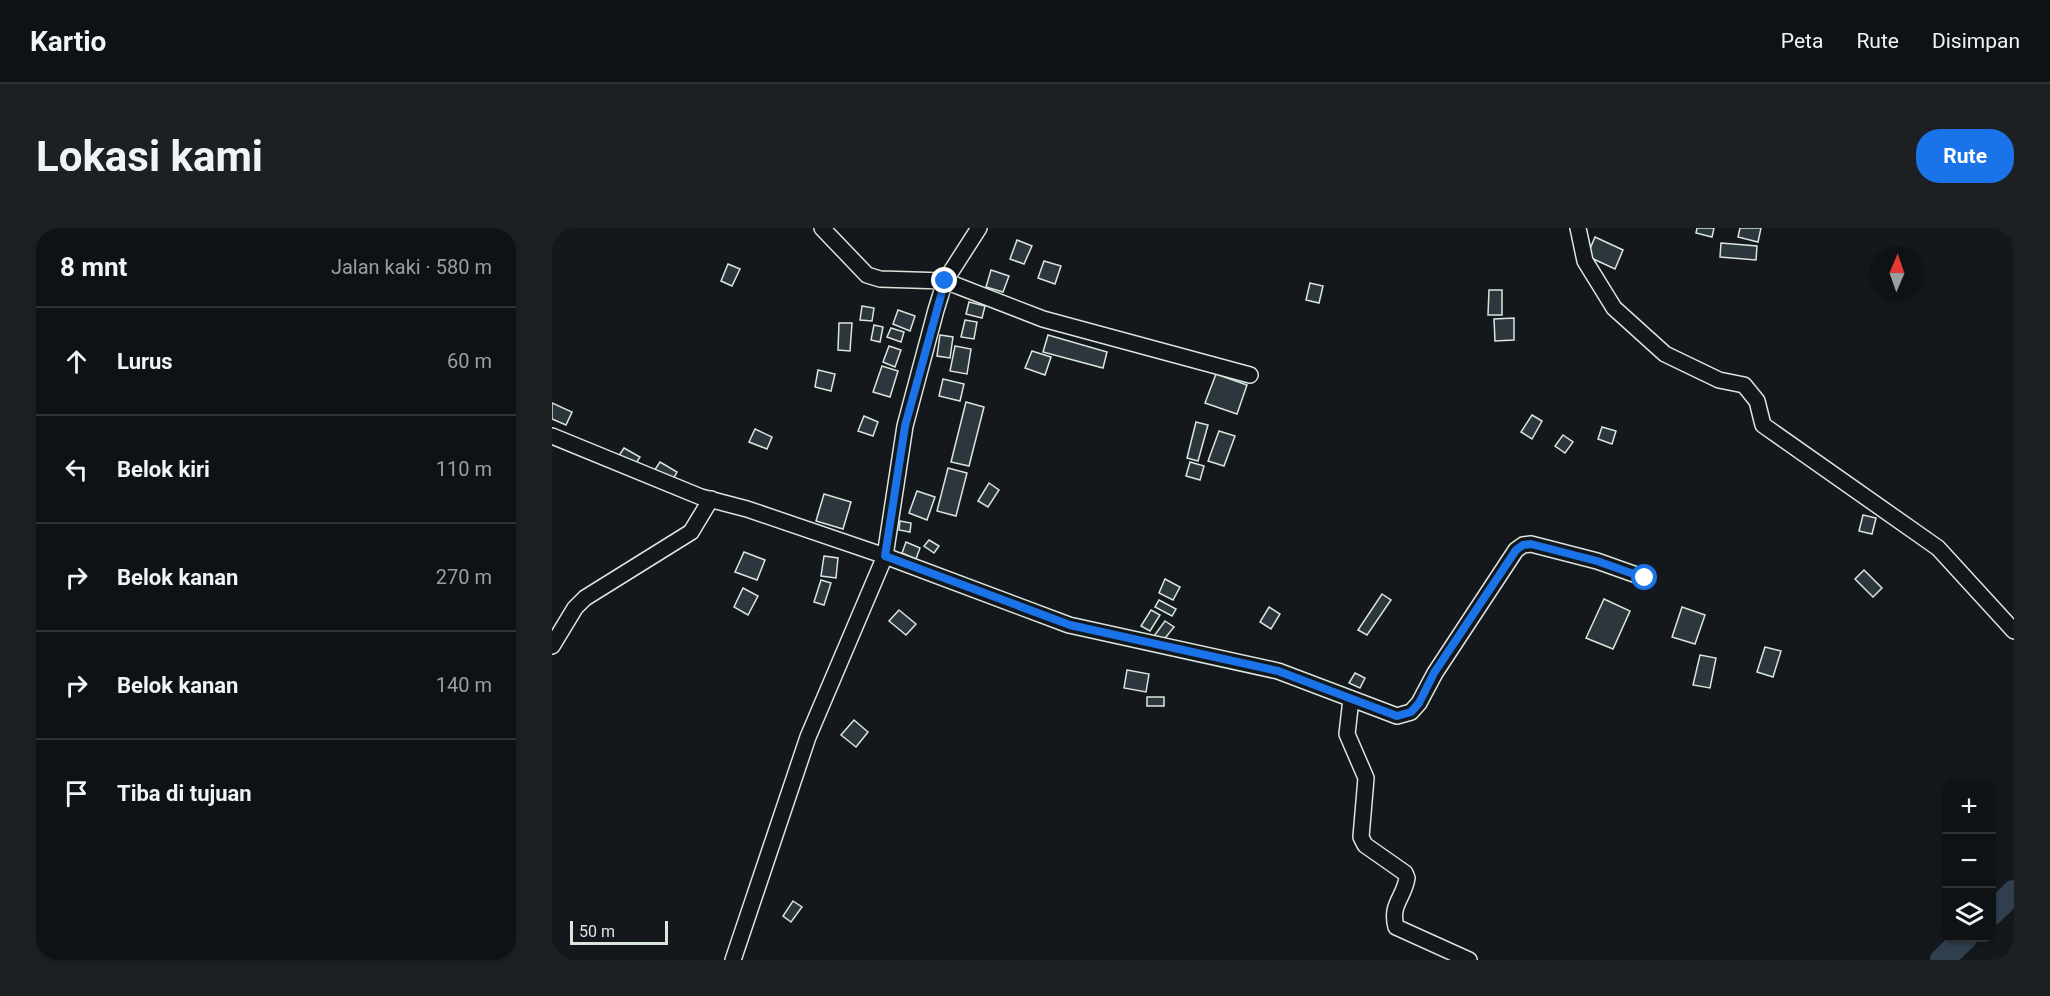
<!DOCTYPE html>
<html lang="id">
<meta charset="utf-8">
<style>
body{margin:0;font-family:Roboto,sans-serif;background:#1d2022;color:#f1f3f6}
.controls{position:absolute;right:18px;bottom:18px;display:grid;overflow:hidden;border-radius:12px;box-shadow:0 2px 4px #0004}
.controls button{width:54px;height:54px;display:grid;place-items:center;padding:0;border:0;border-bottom:2px solid #2f3234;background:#0f1215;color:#f1f3f6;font:30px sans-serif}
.compass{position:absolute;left:1318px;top:18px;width:54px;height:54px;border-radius:50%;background:#0f1215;box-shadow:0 2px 4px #0004;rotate:2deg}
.scale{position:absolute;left:18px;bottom:15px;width:98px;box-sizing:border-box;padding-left:6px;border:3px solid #d8e6dc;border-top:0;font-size:16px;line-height:21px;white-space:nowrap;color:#d8e6dc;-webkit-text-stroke:4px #14181c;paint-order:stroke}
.stop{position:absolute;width:18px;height:18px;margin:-14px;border:4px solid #1a73e8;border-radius:50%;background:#fff}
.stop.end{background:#1a73e8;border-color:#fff;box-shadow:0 2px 6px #0008}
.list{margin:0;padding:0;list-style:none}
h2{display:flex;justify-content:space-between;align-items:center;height:78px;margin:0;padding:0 24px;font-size:26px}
h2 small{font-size:20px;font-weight:400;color:#9b9ea0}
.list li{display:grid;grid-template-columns:39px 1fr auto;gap:18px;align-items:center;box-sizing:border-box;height:108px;padding:0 24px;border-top:2px solid #2f3234}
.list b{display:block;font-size:22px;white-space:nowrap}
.list em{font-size:20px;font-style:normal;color:#9b9ea0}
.icon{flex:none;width:33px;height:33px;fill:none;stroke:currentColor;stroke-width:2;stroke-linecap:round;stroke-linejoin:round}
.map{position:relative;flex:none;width:1462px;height:732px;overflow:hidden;border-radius:24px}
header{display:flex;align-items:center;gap:36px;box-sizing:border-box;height:84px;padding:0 30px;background:#0f1215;border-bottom:2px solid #2f3234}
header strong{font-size:28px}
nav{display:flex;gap:33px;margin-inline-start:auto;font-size:21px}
.intro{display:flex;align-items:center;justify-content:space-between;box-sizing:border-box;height:144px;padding:0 36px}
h1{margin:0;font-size:42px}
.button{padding:15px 27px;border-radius:24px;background:#1a73e8;color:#fff;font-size:21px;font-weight:700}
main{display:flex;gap:36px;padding:0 36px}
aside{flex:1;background:#0f1215;border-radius:24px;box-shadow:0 2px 4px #0004}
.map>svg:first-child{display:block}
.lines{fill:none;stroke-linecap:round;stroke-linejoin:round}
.river{stroke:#2f3f4d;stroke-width:24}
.building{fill:#2c363c;stroke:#d8e6dc;stroke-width:1.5}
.minor-casing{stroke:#d8e6dc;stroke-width:18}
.minor{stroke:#14181c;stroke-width:15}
.route{stroke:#1a73e8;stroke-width:8}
</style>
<header>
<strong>Kartio</strong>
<nav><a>Peta</a><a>Rute</a><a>Disimpan</a></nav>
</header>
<div class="intro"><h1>Lokasi kami</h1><a class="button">Rute</a></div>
<main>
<aside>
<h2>8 mnt<small>Jalan kaki · 580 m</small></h2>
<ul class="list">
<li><svg class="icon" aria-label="ahead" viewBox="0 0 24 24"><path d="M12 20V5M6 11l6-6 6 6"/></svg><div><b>Lurus</b></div><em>60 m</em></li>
<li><svg class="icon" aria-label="left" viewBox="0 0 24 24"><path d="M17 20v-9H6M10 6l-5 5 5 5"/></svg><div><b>Belok kiri</b></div><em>110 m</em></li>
<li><svg class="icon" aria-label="right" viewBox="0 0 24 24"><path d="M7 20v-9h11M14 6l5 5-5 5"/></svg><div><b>Belok kanan</b></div><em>270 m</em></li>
<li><svg class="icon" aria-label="right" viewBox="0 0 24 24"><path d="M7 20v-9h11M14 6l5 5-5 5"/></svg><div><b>Belok kanan</b></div><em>140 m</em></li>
<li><svg class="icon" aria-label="arrive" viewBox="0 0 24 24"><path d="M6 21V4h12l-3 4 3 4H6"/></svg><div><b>Tiba di tujuan</b></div></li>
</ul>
</aside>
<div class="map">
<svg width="1462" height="732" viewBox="0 0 1462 732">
<rect width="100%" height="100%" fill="#14181c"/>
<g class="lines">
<!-- river -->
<g class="river">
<polyline points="1440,685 1462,664"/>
<polyline points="1390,732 1413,710"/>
</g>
</g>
<!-- building -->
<g class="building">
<polygon points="1145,0 1162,0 1160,9 1144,5"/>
<polygon points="1188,0 1209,0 1206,14 1186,9"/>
<polygon points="1043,9 1071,22 1063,41 1035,28"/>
<polygon points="465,12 480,18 472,36 458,31"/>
<polygon points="1169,15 1205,18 1204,32 1168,29"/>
<polygon points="492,33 509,38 503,56 486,50"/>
<polygon points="176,36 188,41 180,58 169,53"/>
<polygon points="439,42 457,48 451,64 434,59"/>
<polygon points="758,55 771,58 767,75 754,72"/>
<polygon points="937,62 950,62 950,87 936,87"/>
<polygon points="417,74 433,78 430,90 414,86"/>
<polygon points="310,78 322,80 320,93 308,92"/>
<polygon points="346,82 363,88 358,103 341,96"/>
<polygon points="962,90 962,112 943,113 942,91"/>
<polygon points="413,92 425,94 422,111 409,109"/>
<polygon points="287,95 300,95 298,123 286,122"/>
<polygon points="322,97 331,99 328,114 319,112"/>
<polygon points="339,100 352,104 349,114 335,109"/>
<polygon points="388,107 401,109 398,130 385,128"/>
<polygon points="496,107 555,124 551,140 491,124"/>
<polygon points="337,118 349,122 343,139 331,134"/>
<polygon points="403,118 419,121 415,146 398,143"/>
<polygon points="480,123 499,129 493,147 473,140"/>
<polygon points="330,138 346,143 338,169 321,164"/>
<polygon points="266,142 283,146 279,163 263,159"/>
<polygon points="664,146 695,157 685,186 653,175"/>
<polygon points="391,151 412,156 408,173 387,168"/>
<polygon points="414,174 432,179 417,238 399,234"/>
<polygon points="0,175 20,184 14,197 0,191"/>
<polygon points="980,187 990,193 980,211 969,204"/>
<polygon points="312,188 326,194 321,208 306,203"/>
<polygon points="644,194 656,197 646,233 635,230"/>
<polygon points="1050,199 1064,203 1060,216 1046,211"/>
<polygon points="203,201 220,209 215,221 197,214"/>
<polygon points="667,203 683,208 672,238 656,233"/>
<polygon points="1011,207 1021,214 1013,225 1003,218"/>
<polygon points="72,220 88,229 82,238 66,229"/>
<polygon points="108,234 125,244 120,253 102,243"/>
<polygon points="638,234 652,238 648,252 634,248"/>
<polygon points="396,240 415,245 404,288 385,283"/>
<polygon points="437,255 447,262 436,279 426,273"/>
<polygon points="365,263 383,269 375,292 357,285"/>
<polygon points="272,266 299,274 291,301 264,293"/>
<polygon points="1311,287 1324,290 1320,306 1307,303"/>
<polygon points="348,293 359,295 358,304 347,302"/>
<polygon points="377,312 387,318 382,325 372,318"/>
<polygon points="354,314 368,320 364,331 350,325"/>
<polygon points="192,324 213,332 205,352 183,344"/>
<polygon points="272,328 286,330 284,350 269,348"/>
<polygon points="1312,342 1330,360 1321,369 1303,351"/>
<polygon points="613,351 628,359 621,372 607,365"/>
<polygon points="269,352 279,355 272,377 262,374"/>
<polygon points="191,360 206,368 196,387 182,379"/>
<polygon points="830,366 839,372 815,407 806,402"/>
<polygon points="1052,371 1078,383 1061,421 1034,410"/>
<polygon points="607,372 624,381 620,388 603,379"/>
<polygon points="717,379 728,386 719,401 708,394"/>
<polygon points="1130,379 1153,387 1143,416 1120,409"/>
<polygon points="347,382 364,396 354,407 337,393"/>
<polygon points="599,382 608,387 598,403 589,398"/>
<polygon points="613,393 622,399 610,414 602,408"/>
<polygon points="1213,419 1229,423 1221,449 1205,444"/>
<polygon points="1148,427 1164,430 1158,460 1141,457"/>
<polygon points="575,442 597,446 594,464 572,460"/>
<polygon points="803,445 813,450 808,460 797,455"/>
<rect x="595" y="469" width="17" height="9"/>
<polygon points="302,492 316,504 304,519 289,507"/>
<polygon points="241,673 250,679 239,694 231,688"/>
</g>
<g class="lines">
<!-- minor casing -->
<g class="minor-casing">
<g id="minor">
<polyline points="270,0 315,47 328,51 393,53 491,91 698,147"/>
<polyline points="1026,0 1033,33 1062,80 1113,126 1167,152 1192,157 1205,173 1211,197 1386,320 1462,403"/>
<polyline points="0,208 149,269 195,281 333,328 517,397 726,443 845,488 859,484 867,475 883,445 964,322 971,317 979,316 1045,333 1093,350"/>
<polyline points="0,418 23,380 33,370 139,304 159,271"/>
<path d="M799 471 795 506 814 550 809 609 813 617 853 645 855 650C852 670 838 676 844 699L917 732"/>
<polyline points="181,732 256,509 333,328 353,198 384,82 393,53 427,0"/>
</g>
</g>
<!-- minor -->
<use href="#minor" class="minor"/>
</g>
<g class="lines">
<!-- route -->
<polyline class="route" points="393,53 353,198 333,328 518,397 726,443 845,488 859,484 867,475 882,445 964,322 971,317 979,316 1045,333 1093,350"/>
</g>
</svg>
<div class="controls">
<button>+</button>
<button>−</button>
<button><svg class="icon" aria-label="layers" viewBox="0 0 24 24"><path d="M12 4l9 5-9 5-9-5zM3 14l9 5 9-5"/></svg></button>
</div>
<svg class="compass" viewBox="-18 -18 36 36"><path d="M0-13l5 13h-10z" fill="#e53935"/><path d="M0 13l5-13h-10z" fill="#9b9ea0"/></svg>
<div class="scale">50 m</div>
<div class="stop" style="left:1093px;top:350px"></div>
<div class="stop end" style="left:393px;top:53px"></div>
</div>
</main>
